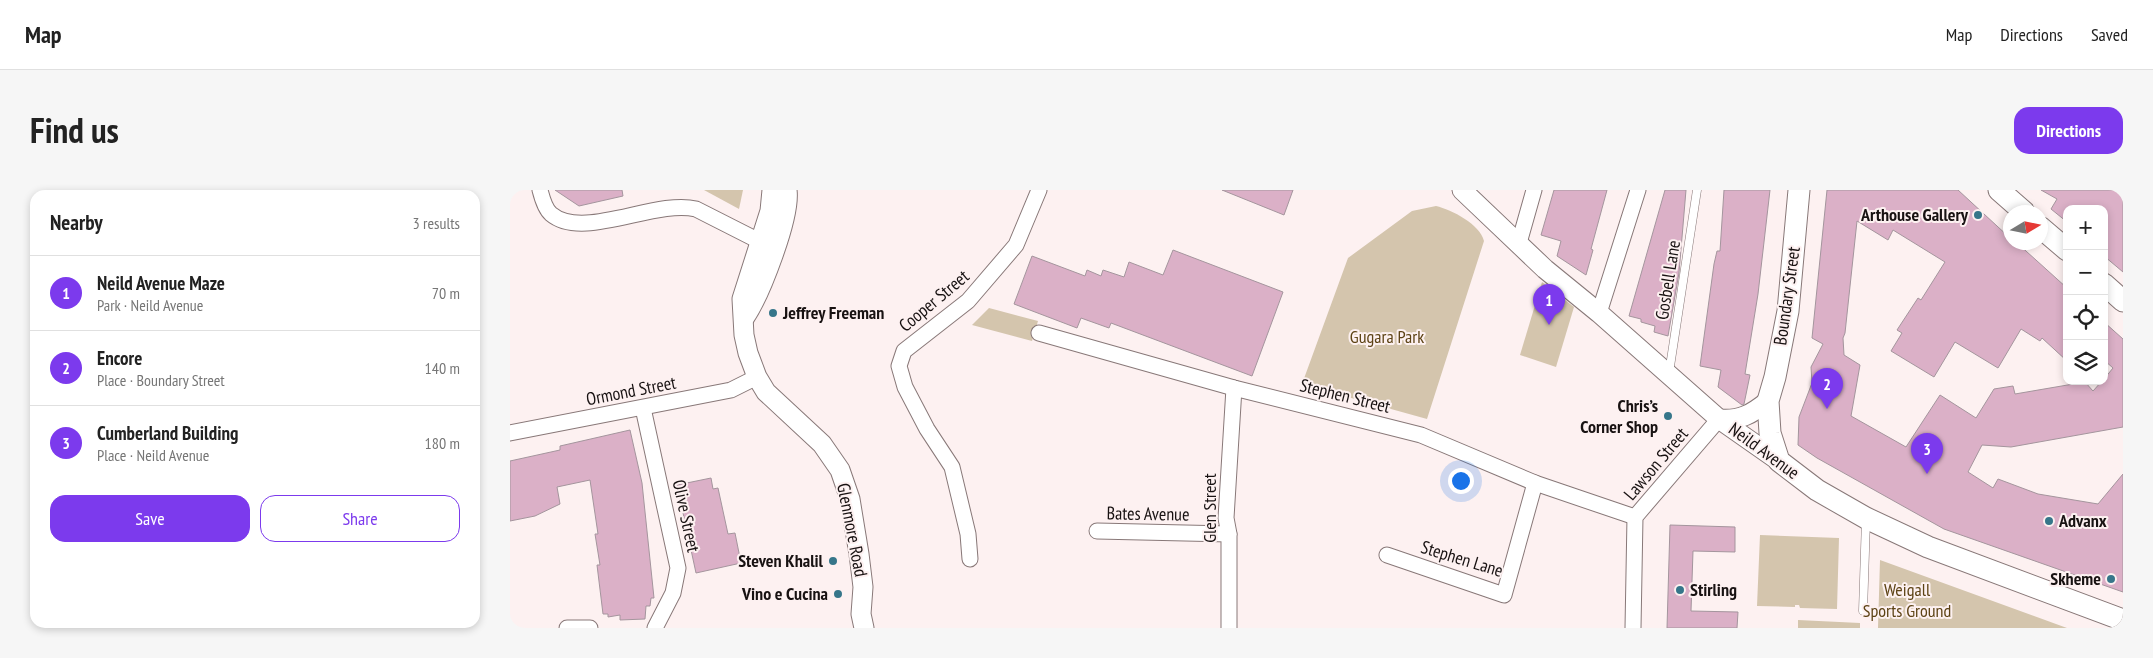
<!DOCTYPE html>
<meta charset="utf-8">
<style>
body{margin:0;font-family:"PT Sans Narrow",sans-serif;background:#f6f6f6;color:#222}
.controls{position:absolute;right:15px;top:15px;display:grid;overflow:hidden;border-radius:10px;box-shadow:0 2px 8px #0003}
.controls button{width:45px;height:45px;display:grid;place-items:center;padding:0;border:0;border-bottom:1px solid #e0e0e0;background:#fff;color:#222;font:25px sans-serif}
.compass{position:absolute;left:1493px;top:15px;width:45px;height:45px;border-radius:50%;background:#fff;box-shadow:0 2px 8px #0003;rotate:80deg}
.you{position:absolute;left:950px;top:290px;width:18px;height:18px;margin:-12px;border:4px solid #fff;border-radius:50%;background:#1a73e8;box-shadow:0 0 0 8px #1a73e833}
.badge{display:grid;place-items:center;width:32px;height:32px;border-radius:50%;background:#7c3aed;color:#fff;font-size:16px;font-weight:700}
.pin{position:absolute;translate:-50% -41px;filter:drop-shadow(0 1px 2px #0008)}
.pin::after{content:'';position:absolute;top:26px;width:18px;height:15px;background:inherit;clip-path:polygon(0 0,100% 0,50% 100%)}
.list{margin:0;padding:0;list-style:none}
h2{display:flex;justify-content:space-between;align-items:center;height:65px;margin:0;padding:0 20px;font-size:21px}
h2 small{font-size:16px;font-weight:400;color:#767676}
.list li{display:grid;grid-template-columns:32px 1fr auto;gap:15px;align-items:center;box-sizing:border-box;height:75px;padding:0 20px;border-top:1px solid #e0e0e0}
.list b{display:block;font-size:19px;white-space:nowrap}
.list p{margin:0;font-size:16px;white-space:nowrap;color:#767676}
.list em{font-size:16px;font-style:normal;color:#767676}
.actions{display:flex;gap:10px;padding:15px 20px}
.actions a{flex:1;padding:11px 0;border:1px solid #7c3aed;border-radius:15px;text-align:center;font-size:18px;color:#7c3aed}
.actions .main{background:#7c3aed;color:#fff}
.icon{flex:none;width:28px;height:28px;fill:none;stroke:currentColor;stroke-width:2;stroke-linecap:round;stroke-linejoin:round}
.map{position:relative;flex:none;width:1613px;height:438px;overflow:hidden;border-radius:15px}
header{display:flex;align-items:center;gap:30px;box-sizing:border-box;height:70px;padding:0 25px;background:#fff;border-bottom:1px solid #e0e0e0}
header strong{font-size:24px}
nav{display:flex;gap:28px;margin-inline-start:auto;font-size:18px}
.intro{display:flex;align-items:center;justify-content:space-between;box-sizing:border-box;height:120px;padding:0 30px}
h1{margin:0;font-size:35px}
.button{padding:12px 22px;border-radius:15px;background:#7c3aed;color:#fff;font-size:18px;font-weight:700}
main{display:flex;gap:30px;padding:0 30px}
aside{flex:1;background:#fff;border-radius:15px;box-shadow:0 2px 8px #0003}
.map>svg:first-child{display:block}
.green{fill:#d4c5ad}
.building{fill:#dbb0c7;stroke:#a4959d}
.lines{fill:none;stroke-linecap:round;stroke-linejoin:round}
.service-casing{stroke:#887878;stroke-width:9}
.minor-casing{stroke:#887878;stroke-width:17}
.tertiary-casing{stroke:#887878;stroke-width:21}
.secondary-casing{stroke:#887878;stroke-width:23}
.service{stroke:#fff;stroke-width:8}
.minor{stroke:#fff;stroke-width:15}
.tertiary{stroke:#fff;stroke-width:19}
.secondary{stroke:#fff;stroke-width:21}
.poi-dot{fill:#36768a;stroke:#fdf1f1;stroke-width:2}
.labels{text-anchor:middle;stroke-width:4;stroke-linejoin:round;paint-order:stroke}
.poi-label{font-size:18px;font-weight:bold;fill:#181212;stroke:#fdf1f1;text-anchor:end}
.street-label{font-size:18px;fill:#181212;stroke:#fdf1f1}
.park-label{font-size:18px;fill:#5d4315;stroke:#fdf1f1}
</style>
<header>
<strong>Map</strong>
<nav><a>Map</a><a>Directions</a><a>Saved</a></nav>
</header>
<div class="intro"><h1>Find us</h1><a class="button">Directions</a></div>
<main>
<aside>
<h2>Nearby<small>3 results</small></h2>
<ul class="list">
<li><span class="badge">1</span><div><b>Neild Avenue Maze</b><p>Park · Neild Avenue</p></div><em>70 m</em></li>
<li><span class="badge">2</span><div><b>Encore</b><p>Place · Boundary Street</p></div><em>140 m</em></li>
<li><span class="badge">3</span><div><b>Cumberland Building</b><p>Place · Neild Avenue</p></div><em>180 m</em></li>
</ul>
<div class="actions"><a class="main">Save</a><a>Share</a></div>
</aside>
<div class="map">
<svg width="1613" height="438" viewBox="0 0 1613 438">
<rect width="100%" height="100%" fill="#fdf1f1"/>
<!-- green -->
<g class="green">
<polygon points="194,0 233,0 229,19"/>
<path d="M926 16C942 20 970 34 974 51L917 229 881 219 872 213 866 215 792 194 838 68 902 21Z"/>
<polygon points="1032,92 1064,117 1046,177 1010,165"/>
<polygon points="479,118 528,131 522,151 462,135"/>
<polygon points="1250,345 1329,348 1327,419 1290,418 1289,415 1285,415 1285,417 1247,416"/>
<polygon points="1370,370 1557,438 1368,438"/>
<polygon points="1288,430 1350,433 1350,438 1288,438"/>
</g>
<!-- building -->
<g class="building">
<polygon points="45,0 112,0 113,6 69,16"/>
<polygon points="712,0 783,0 774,25"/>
<polygon points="1044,0 1097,0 1081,59 1083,60 1076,85 1047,66 1051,51 1031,45"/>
<polygon points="1155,0 1176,0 1169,83 1158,146 1144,142 1145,136 1131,132 1131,129 1119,126"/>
<polygon points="1214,0 1260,0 1248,104 1235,184 1240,185 1234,214 1232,215 1208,197 1211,180 1190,176 1204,74 1207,61 1210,61"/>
<polygon points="1317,0 1448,0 1500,48 1500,52 1506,52 1557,98 1557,171 1532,148 1530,151 1511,139 1488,178 1445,152 1424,187 1381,161 1392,143 1387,140 1408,108 1411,110 1435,72 1383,40 1378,50 1347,31 1335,143 1333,148 1334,165 1350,175 1341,226 1396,257 1430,205 1466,228 1484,199 1503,196 1505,204 1575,192 1583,201 1592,191 1594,191 1594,189 1603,178 1594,170 1594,132 1613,149 1613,237 1501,257 1472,255 1458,282 1483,298 1488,289 1528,304 1588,314 1613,284 1613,402 1434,339 1307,268 1288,255 1289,227 1302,193 1301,177 1313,154 1302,148"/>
<polygon points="1531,0 1613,0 1613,82 1594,66 1594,19 1557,19 1557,32 1541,19 1547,9"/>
<polygon points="663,60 773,102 742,186 601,133 599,138 571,128 567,138 504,114 522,66 575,86 577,80 591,86 593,80 614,87 619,72 653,85"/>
<polygon points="120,240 132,293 144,408 141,408 140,416 136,416 135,429 110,430 110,425 98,427 98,424 93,424 87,375 90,375 85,344 88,344 80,290 47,297 50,314 25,326 0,331 0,271 50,260 50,256"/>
<polygon points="201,288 203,299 208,298 218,344 225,343 231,373 186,383 167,295"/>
<polygon points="1160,335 1225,337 1225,362 1183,361 1181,421 1228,422 1227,438 1157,438"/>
</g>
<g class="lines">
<!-- service casing -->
<g class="service-casing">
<g id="service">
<polyline points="1159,183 1187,0"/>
<polyline points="1353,421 1356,330"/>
</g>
</g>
<!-- minor casing -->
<g class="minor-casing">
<g id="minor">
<path d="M30 0C32 8 35 19 41 24 73 51 145 9 186 19L251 52"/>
<polyline points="1009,53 1024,0"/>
<polyline points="1089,123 1128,0"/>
<polyline points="529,143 724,198 911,245 1025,293 1125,327"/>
<polyline points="133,218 168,378 163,403 145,438"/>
<polyline points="0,243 221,200 247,187"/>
<polyline points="587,341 719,344"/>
<polyline points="877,365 994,405 1025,293"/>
<polyline points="460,369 458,344 442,277 417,239 395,197 389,176 394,161 458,111 506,55 529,0"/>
<polyline points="57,438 80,438"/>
<polyline points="719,438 719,344 716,328 724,198"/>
<polyline points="1123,438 1125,327 1209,229"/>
</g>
</g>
<!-- tertiary casing -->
<g class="tertiary-casing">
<g id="tertiary">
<polyline points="262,0 260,21 232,109 234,145 238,163 247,187 256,202 312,254 330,280 340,309 349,364 353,397 351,424 354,438"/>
<polyline points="952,0 1035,79 1089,123 1209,229 1269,271"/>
<path d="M235 127C250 105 281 26 277 0"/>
<path d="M1209 229C1230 231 1242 224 1258 211"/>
</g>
</g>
<!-- secondary casing -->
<g class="secondary-casing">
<g id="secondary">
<polyline points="1289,0 1278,121 1265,187 1258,211 1260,243 1269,271 1307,300 1356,328 1418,357 1613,430"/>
<polyline points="1489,0 1514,22"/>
<polyline points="1530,37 1557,60"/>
<polyline points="1594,94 1613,111"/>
</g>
</g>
<!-- service -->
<use href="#service" class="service"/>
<!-- minor -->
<use href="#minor" class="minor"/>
<!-- tertiary -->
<use href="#tertiary" class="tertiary"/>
<!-- secondary -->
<use href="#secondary" class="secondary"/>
</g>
<!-- markers -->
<g class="poi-dot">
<circle cx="1468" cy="25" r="5"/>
<circle cx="263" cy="123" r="5"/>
<circle cx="1158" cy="226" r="5"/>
<circle cx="1539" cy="331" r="5"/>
<circle cx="323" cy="371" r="5"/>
<circle cx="1601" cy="389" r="5"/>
<circle cx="1170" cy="400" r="5"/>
<circle cx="328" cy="404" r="5"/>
</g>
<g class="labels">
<!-- poi labels -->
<g class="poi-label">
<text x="1458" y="31">Arthouse Gallery</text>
<text x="273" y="129" text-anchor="start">Jeffrey Freeman</text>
<text x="1148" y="222">Chris’s<tspan x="1148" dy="21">Corner Shop</tspan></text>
<text x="1549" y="337" text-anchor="start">Advanx</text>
<text x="313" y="377">Steven Khalil</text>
<text x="1591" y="395">Skheme</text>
<text x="1180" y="406" text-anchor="start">Stirling</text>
<text x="318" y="410">Vino e Cucina</text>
</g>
<!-- street labels -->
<g class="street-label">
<text transform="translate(1158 90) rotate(-81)" y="6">Gosbell Lane</text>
<text transform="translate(1277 106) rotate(-82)" y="6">Boundary Street</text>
<text transform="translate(424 111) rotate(-40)" y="6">Cooper Street</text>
<text transform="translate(121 201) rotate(-11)" y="6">Ormond Street</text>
<text transform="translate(835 206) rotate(14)" y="6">Stephen Street</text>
<text transform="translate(1254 261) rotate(36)" y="6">Neild Avenue</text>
<text transform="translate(1146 274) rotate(-50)" y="6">Lawson Street</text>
<text transform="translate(700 318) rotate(-90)" y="6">Glen Street</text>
<text transform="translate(638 324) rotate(1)" y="6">Bates Avenue</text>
<text transform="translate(176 326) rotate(78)" y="6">Olive Street</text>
<text transform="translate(342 340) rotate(79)" y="6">Glenmore Road</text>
<text transform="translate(952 369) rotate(17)" y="6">Stephen Lane</text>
</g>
<!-- park labels -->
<g class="park-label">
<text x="877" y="153">Gugara Park</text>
<text x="1397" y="406">Weigall<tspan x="1397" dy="21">Sports Ground</tspan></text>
</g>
</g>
</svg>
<div class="controls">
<button>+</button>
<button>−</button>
<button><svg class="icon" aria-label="locate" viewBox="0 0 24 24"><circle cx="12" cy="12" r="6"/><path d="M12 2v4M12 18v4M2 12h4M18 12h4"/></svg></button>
<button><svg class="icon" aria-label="layers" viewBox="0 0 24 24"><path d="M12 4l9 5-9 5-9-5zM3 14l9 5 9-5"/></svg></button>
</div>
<svg class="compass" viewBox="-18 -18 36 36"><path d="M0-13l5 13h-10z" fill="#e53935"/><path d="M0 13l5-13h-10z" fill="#767676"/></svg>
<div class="you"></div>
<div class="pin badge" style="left:1039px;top:135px">1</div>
<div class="pin badge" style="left:1317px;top:219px">2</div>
<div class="pin badge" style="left:1417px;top:284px">3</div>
</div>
</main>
